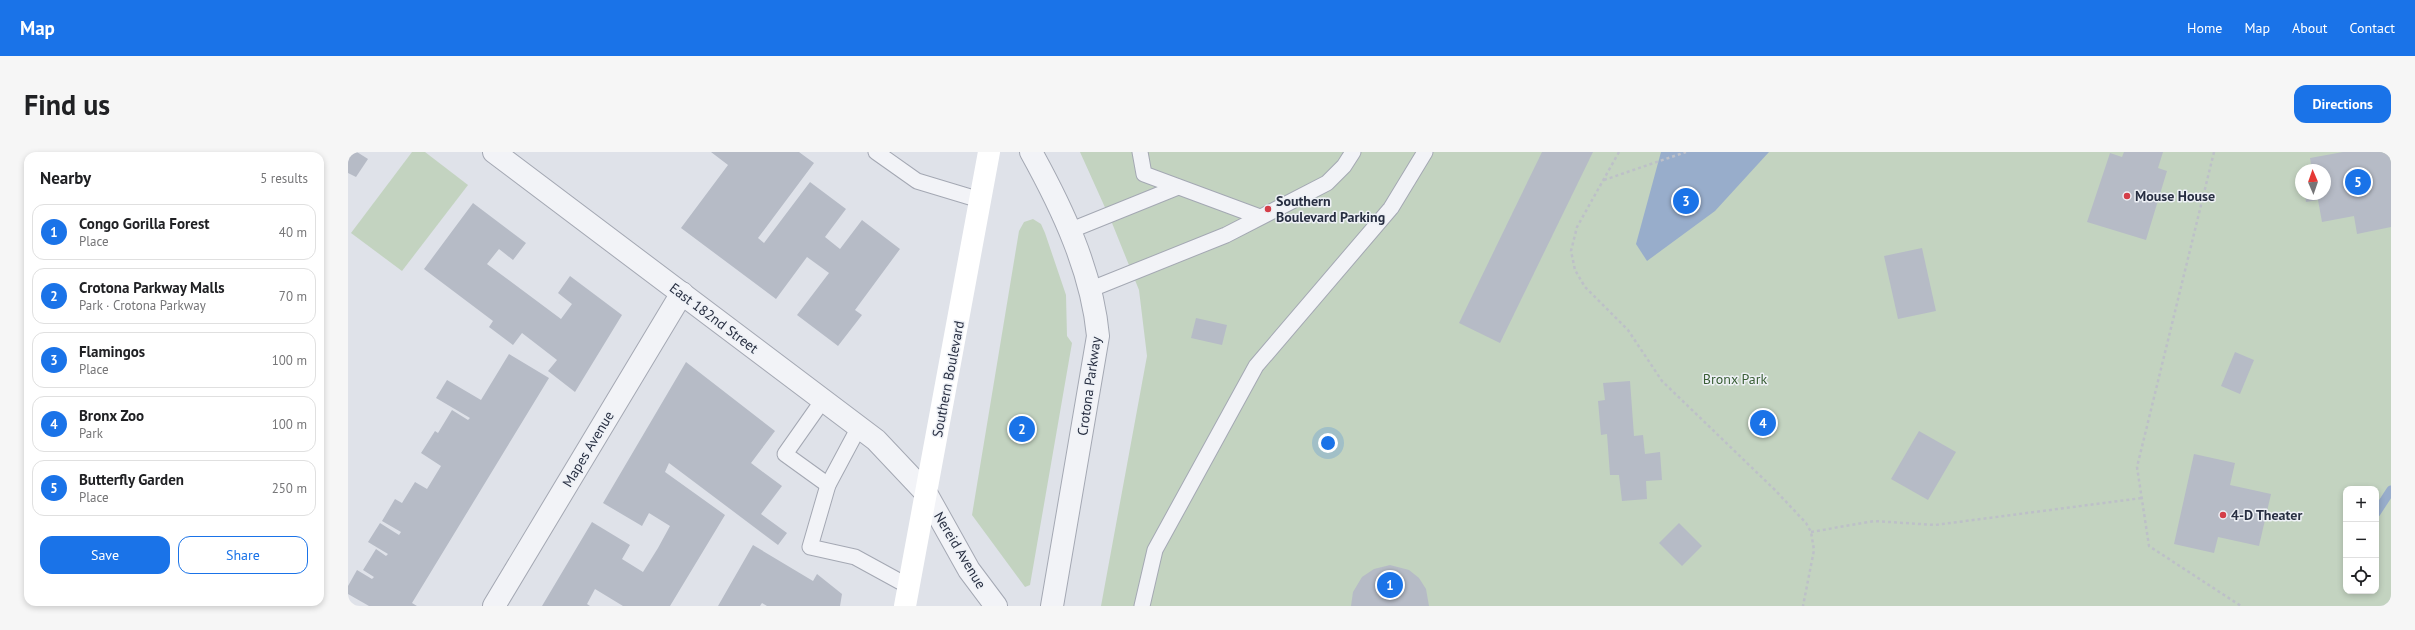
<!DOCTYPE html>
<meta charset="utf-8">
<style>
body{margin:0;font-family:"PT Sans",sans-serif;background:#f6f6f6;color:#202124}
.controls{position:absolute;right:12px;bottom:12px;display:grid;overflow:hidden;border-radius:8px;box-shadow:0 2px 6px #0003}
.controls button{width:36px;height:36px;display:grid;place-items:center;padding:0;border:0;border-bottom:1px solid #e0e0e0;background:#fff;color:#202124;font:20px sans-serif}
.compass{position:absolute;left:1947px;top:12px;width:36px;height:36px;border-radius:50%;background:#fff;box-shadow:0 2px 6px #0003;rotate:358deg}
.you{position:absolute;left:980px;top:291px;width:14px;height:14px;margin:-10px;border:3px solid #fff;border-radius:50%;background:#1a73e8;box-shadow:0 0 0 6px #1a73e833}
.badge{display:grid;place-items:center;width:26px;height:26px;border-radius:50%;background:#1a73e8;color:#fff;font-size:13px;font-weight:700}
.pin{position:absolute;translate:-50% -50%;border:2px solid #fff;box-shadow:0 1px 4px #0006}
.list{margin:0;padding:0;list-style:none}
h2{display:flex;justify-content:space-between;align-items:center;height:52px;margin:0;padding:0 16px;font-size:17px}
h2 small{font-size:13px;font-weight:400;color:#757577}
.list li{display:grid;grid-template-columns:26px 1fr auto;gap:12px;align-items:center;box-sizing:border-box;height:56px;margin:0 8px 8px;padding:0 8px;border:1px solid #e0e0e0;border-radius:12px}
.list b{display:block;font-size:15px;white-space:nowrap}
.list p{margin:0;font-size:13px;white-space:nowrap;color:#757577}
.list em{font-size:13px;font-style:normal;color:#757577}
.actions{display:flex;gap:8px;padding:12px 16px}
.actions a{flex:1;padding:9px 0;border:1px solid #1a73e8;border-radius:12px;text-align:center;font-size:14px;color:#1a73e8}
.actions .main{background:#1a73e8;color:#fff}
.icon{flex:none;width:22px;height:22px;fill:none;stroke:currentColor;stroke-width:2;stroke-linecap:round;stroke-linejoin:round}
.map{position:relative;flex:none;width:2043px;height:454px;overflow:hidden;border-radius:12px}
header{display:flex;align-items:center;gap:24px;box-sizing:border-box;height:56px;padding:0 20px;background:#1a73e8;color:#fff}
header strong{font-size:19px}
nav{display:flex;gap:22px;margin-inline-start:auto;font-size:14px}
.intro{display:flex;align-items:center;justify-content:space-between;box-sizing:border-box;height:96px;padding:0 24px}
h1{margin:0;font-size:28px}
.button{padding:10px 18px;border-radius:12px;background:#1a73e8;color:#fff;font-size:14px;font-weight:700}
main{display:flex;gap:24px;padding:0 24px}
aside{flex:1;background:#fff;border-radius:12px;box-shadow:0 2px 6px #0003}
.map>svg:first-child{display:block}
.green{fill:#c3d3c0;fill-rule:evenodd}
.water{fill:#98adcb}
.lines{fill:none;stroke-linecap:round;stroke-linejoin:round}
.stream{stroke:#98adcb;stroke-width:9}
.building{fill:#b6bbc6}
.service-casing{stroke:#a4a8b3;stroke-width:17}
.minor-casing{stroke:#a4a8b3;stroke-width:24}
.path{stroke:#bdc0c8;stroke-width:2.5;stroke-dasharray:3 3;stroke-linecap:butt}
.service{stroke:#f2f3f7;stroke-width:15}
.minor{stroke:#f2f3f7;stroke-width:22}
.secondary{stroke:#fff;stroke-width:22}
.poi-dot{fill:#d43e49;stroke:#eef1f6;stroke-width:1.5}
.labels{text-anchor:middle;stroke-width:3;stroke-linejoin:round;paint-order:stroke}
.poi-label{font-size:14px;font-weight:bold;fill:#272e41;stroke:#eef1f6;text-anchor:start}
.street-label{font-size:14px;fill:#272e41;stroke:#eef1f6}
.park-label{font-size:14px;fill:#385d34;stroke:#eef1f6}
</style>
<header>
<strong>Map</strong>
<nav><a>Home</a><a>Map</a><a>About</a><a>Contact</a></nav>
</header>
<div class="intro"><h1>Find us</h1><a class="button">Directions</a></div>
<main>
<aside>
<h2>Nearby<small>5 results</small></h2>
<ul class="list">
<li><span class="badge">1</span><div><b>Congo Gorilla Forest</b><p>Place</p></div><em>40 m</em></li>
<li><span class="badge">2</span><div><b>Crotona Parkway Malls</b><p>Park · Crotona Parkway</p></div><em>70 m</em></li>
<li><span class="badge">3</span><div><b>Flamingos</b><p>Place</p></div><em>100 m</em></li>
<li><span class="badge">4</span><div><b>Bronx Zoo</b><p>Park</p></div><em>100 m</em></li>
<li><span class="badge">5</span><div><b>Butterfly Garden</b><p>Place</p></div><em>250 m</em></li>
</ul>
<div class="actions"><a class="main">Save</a><a>Share</a></div>
</aside>
<div class="map">
<svg width="2043" height="454" viewBox="0 0 2043 454">
<rect width="100%" height="100%" fill="#dfe2e9"/>
<!-- green -->
<g class="green">
<polygon points="64,0 77,0 120,33 54,119 3,81"/>
<path d="M732 0H2043V454H753L799 204 791 138 764 71ZM1953 18H1977V42H1953ZM1998 337H2028V439H1998Z"/>
<polygon points="685,67 693,72 697,81 718,143 719,184 724,191 682,433 677,435 624,363 671,79 676,70"/>
</g>
<!-- water -->
<polygon class="water" points="1313,0 1421,0 1367,59 1299,109 1288,92"/>
<g class="lines">
<!-- stream -->
<polyline class="stream" points="2028,361 2043,338"/>
</g>
<!-- building -->
<g class="building">
<polygon points="0,0 9,0 20,7 8,25 0,21"/>
<polygon points="363,0 451,0 466,11 410,86 416,91 462,30 498,57 477,85 492,97 514,68 552,97 507,158 514,163 490,194 449,163 481,121 459,105 428,147 333,76 380,13"/>
<polygon points="1194,0 1245,0 1152,191 1111,171"/>
<polygon points="1776,0 1815,0 1810,16 1819,19 1798,88 1739,70 1762,1 1774,5"/>
<polygon points="1995,0 2043,0 2043,75 2009,82 2006,64 1974,70 1970,48 1958,50 1957,42 1977,42 1977,18 1964,18 1962,6"/>
<polygon points="125,51 178,91 165,108 151,97 139,112 213,167 224,152 210,141 222,124 274,163 227,240 200,219 209,208 174,181 165,193 141,175 145,169 76,117"/>
<polygon points="1574,96 1588,159 1550,167 1536,104"/>
<polygon points="848,166 879,173 874,193 843,186"/>
<polygon points="1887,200 1906,208 1892,242 1873,234"/>
<polygon points="161,202 201,226 64,451 69,454 21,454 0,442 0,434 9,418 24,427 26,425 15,418 28,397 38,404 40,402 20,390 32,371 51,383 53,380 34,369 47,347 54,351 67,330 79,337 93,314 73,301 87,279 90,281 104,258 120,268 122,266 88,246 99,228 133,248"/>
<polygon points="338,210 427,279 403,311 434,334 413,362 439,381 430,393 321,311 317,320 377,363 322,454 275,454 247,437 239,452 242,454 194,454 244,370 282,393 274,407 295,420 310,396 322,374 301,361 294,374 255,351"/>
<polygon points="1282,229 1286,284 1295,283 1297,302 1312,300 1314,328 1298,329 1299,347 1274,349 1271,323 1262,323 1259,282 1253,283 1250,249 1257,248 1255,231"/>
<polygon points="1571,279 1608,300 1580,348 1543,327"/>
<polygon points="1846,302 1887,311 1882,333 1923,342 1911,394 1870,385 1866,401 1826,392"/>
<polygon points="1331,371 1354,394 1334,414 1311,391"/>
<polygon points="405,393 465,429 469,422 494,442 492,454 419,454 414,451 412,454 370,454"/>
<polygon points="1042,413 1061,418 1071,426 1078,437 1081,454 1003,454 1005,440 1014,425 1026,417"/>
</g>
<g class="lines">
<!-- service casing -->
<g class="service-casing">
<g id="service">
<polyline points="528,0 569,29 632,48"/>
<polyline points="792,0 796,22 912,65"/>
<polyline points="721,79 830,35"/>
<polyline points="741,138 878,83 979,31 996,14 1005,0"/>
<polyline points="475,248 437,302 480,333"/>
<polyline points="511,275 480,333 462,395 507,405 560,434"/>
<polyline points="794,454 807,398 908,214 1043,56 1077,0"/>
</g>
</g>
<!-- minor casing -->
<g class="minor-casing">
<g id="minor">
<polyline points="146,0 528,288 578,341 621,418 648,454"/>
<path d="M683 0C714 56 744 119 750 184L704 454"/>
<polyline points="146,454 334,141"/>
</g>
</g>
<!-- path -->
<g class="path">
<polyline points="1271,0 1229,75 1223,99 1227,118 1237,135 1280,178 1314,229 1427,338 1458,371 1463,380 1466,398 1455,454"/>
<polyline points="1866,0 1789,315 1801,394 1893,454"/>
<polyline points="1256,28 1338,0"/>
<polyline points="1463,380 1526,369 1587,373 1794,346"/>
</g>
<!-- service -->
<use href="#service" class="service"/>
<!-- minor -->
<use href="#minor" class="minor"/>
<!-- secondary -->
<polyline class="secondary" points="557,454 641,0"/>
</g>
<!-- markers -->
<g class="poi-dot">
<circle cx="1779" cy="44" r="4"/>
<circle cx="920" cy="57" r="4"/>
<circle cx="1875" cy="363" r="4"/>
</g>
<g class="labels">
<!-- poi labels -->
<g class="poi-label">
<text x="1787" y="49">Mouse House</text>
<text x="928" y="54">Southern<tspan x="928" dy="16">Boulevard Parking</tspan></text>
<text x="1883" y="368">4-D Theater</text>
</g>
<!-- street labels -->
<g class="street-label">
<text transform="translate(366 166) rotate(37)" y="5">East 182nd Street</text>
<text transform="translate(600 227) rotate(-79)" y="5">Southern Boulevard</text>
<text transform="translate(741 234) rotate(-82)" y="5">Crotona Parkway</text>
<text transform="translate(240 297) rotate(-59)" y="5">Mapes Avenue</text>
<text transform="translate(612 398) rotate(59)" y="5">Nereid Avenue</text>
</g>
<!-- park labels -->
<g class="park-label">
<text x="1387" y="232">Bronx Park</text>
</g>
</g>
</svg>
<div class="controls">
<button>+</button>
<button>−</button>
<button><svg class="icon" aria-label="locate" viewBox="0 0 24 24"><circle cx="12" cy="12" r="6"/><path d="M12 2v4M12 18v4M2 12h4M18 12h4"/></svg></button>
</div>
<svg class="compass" viewBox="-18 -18 36 36"><path d="M0-13l5 13h-10z" fill="#e53935"/><path d="M0 13l5-13h-10z" fill="#757577"/></svg>
<div class="you"></div>
<div class="pin badge" style="left:1042px;top:433px">1</div>
<div class="pin badge" style="left:674px;top:277px">2</div>
<div class="pin badge" style="left:1338px;top:49px">3</div>
<div class="pin badge" style="left:1415px;top:271px">4</div>
<div class="pin badge" style="left:2010px;top:30px">5</div>
</div>
</main>
